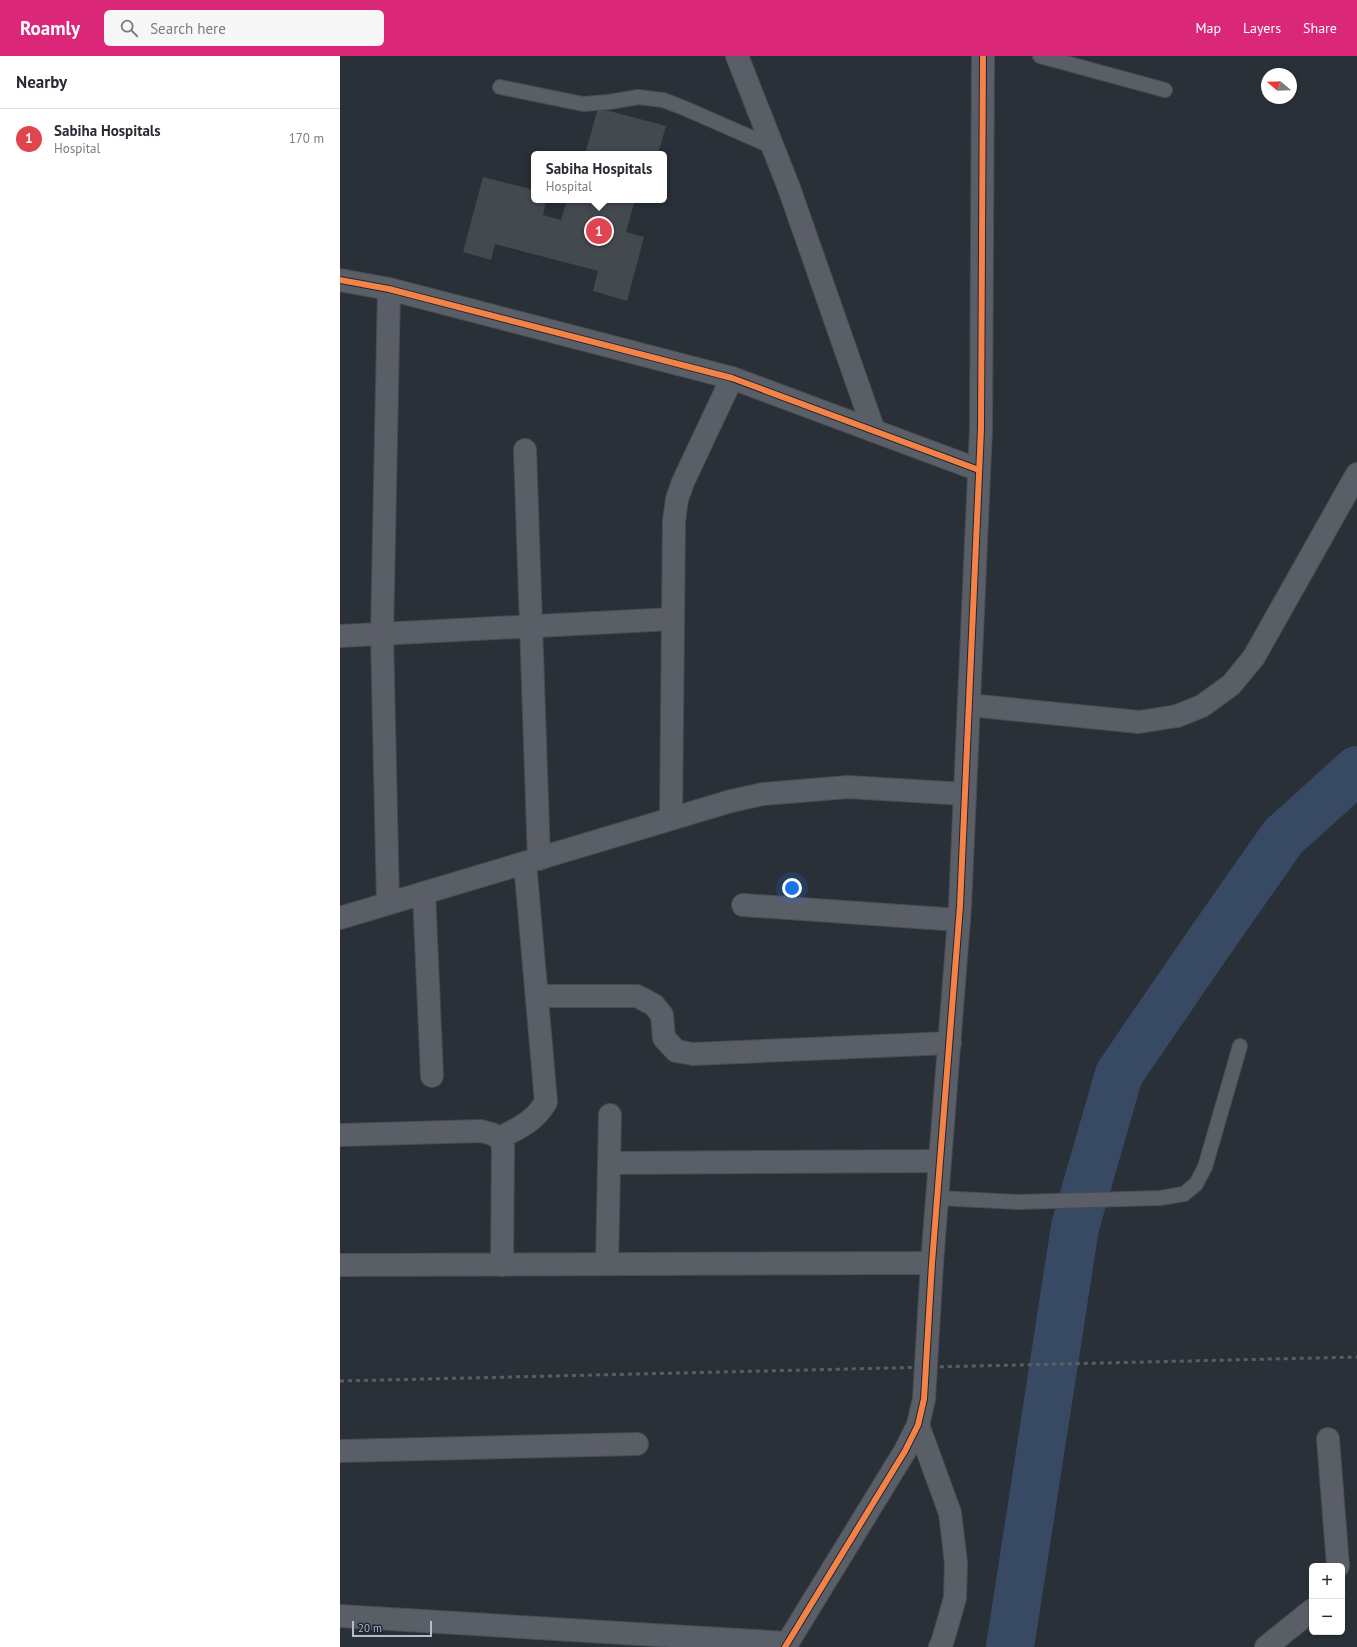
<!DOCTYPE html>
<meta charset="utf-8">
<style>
body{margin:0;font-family:"PT Sans",sans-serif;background:#f7f7f7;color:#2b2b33}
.controls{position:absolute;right:12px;bottom:12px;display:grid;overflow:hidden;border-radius:6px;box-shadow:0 1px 3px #0004}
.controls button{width:36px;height:36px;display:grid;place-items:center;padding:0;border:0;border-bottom:1px solid #e1e1e2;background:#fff;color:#2b2b33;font:20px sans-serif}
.compass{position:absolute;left:921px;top:12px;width:36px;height:36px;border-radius:50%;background:#fff;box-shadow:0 1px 3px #0004;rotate:289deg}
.scale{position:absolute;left:12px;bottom:10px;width:80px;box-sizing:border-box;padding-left:4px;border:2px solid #b4bcc9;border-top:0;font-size:11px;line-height:14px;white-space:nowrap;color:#b4bcc9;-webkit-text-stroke:3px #1d2633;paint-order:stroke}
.you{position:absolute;left:452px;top:832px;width:14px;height:14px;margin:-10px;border:3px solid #fff;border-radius:50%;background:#1a73e8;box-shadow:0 0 0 6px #1a73e833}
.badge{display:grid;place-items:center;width:26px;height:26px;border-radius:50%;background:#db2777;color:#fff;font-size:13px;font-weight:700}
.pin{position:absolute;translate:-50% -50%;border:2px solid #fff;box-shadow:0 1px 4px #0006}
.popup{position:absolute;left:191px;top:95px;width:136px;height:52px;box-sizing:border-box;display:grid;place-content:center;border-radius:6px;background:#fff;filter:drop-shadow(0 1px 3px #0005);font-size:13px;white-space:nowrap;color:#7c7c81}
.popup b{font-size:15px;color:#2b2b33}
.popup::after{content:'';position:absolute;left:50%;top:100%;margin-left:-8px;border:8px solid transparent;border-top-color:#fff}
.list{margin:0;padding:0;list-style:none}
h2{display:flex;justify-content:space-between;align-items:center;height:52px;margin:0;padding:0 16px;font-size:17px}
h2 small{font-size:13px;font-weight:400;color:#7c7c81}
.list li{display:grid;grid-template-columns:26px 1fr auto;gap:12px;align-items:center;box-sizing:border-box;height:60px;padding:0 16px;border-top:1px solid #e1e1e2}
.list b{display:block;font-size:15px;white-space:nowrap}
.list p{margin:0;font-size:13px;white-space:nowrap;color:#7c7c81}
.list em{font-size:13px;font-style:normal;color:#7c7c81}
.icon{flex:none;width:22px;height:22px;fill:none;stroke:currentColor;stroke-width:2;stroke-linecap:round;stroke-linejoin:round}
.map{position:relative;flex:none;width:1017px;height:1591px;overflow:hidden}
header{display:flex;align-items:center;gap:24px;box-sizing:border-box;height:56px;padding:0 20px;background:#db2777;color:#fff}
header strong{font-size:19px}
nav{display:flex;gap:22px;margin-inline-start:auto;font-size:14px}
.search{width:280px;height:36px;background:#f7f7f7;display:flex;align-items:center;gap:10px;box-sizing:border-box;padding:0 14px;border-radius:6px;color:#7c7c81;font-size:15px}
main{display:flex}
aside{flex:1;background:#fff}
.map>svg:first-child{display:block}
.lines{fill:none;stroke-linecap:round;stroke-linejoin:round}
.river{stroke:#384963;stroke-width:48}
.building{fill:#444950}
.service-casing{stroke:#484c53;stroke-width:16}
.minor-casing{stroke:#484c53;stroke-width:24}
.tertiary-casing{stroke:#484c53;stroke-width:24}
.service{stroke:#5a5e66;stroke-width:14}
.minor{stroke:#5a5e66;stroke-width:22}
.tertiary{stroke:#5a5e66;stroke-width:22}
.rail{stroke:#595d64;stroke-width:3;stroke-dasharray:4 4;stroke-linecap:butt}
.cycleway-casing{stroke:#1d2633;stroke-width:8}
.cycleway{stroke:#f48246;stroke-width:6}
</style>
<header>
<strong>Roamly</strong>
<div class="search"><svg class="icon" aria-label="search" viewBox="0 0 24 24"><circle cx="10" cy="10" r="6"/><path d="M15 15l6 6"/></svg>Search here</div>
<nav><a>Map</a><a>Layers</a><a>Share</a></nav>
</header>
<main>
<aside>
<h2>Nearby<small></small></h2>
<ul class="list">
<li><span class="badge" style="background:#e0444e">1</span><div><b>Sabiha Hospitals</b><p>Hospital</p></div><em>170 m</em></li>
</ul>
</aside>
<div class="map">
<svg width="1017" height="1591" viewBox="0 0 1017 1591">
<rect width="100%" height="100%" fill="#2a3038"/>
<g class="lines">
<!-- river -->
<polyline class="river" points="670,1591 735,1171 779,1018 866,891 943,781 1017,714"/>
</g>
<!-- building -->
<g class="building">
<polygon points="258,52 326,70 318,98 254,98 246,95"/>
<polygon points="143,121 194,134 194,144 206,144 203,159 221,164 227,144 295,144 286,176 304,181 287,245 253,235 258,215 155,188 151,204 123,196"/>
</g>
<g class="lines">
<!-- service casing -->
<g class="service-casing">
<g id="service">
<polyline points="700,0 825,34"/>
<polyline points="160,31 243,48 269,46 298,41 323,44 344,52 433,91"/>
<polyline points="597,1142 679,1146 820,1142 844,1138 856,1128 865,1111 900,990"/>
</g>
</g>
<!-- minor casing -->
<g class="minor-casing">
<g id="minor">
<polyline points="397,0 449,132 534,375"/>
<polyline points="185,394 199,803"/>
<polyline points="0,580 333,563"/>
<polyline points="629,649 799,666 837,660 862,650 891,629 914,601 1017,418"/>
<polyline points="331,763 334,465 337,443 343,426 392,322"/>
<polyline points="84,837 92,1020"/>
<polyline points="48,847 42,579 49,233"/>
<polyline points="403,849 619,864"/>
<polyline points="0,862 331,763 391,745 423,738 508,731 625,738"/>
<polyline points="197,940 297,940 314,949 322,959 324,982 336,995 353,998 610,987"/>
<polyline points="0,1079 141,1075 152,1078 160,1082 163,1091 162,1209"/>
<path d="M160 1082C180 1071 194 1066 206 1046L185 807"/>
<polyline points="269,1107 600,1105"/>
<polyline points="267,1208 270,1059"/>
<polyline points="0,1209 592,1207"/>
<polyline points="578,1369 610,1457 616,1507 615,1542 603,1584 600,1591"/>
<polyline points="988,1383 998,1510"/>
<polyline points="0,1395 297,1388"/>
<polyline points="0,1560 447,1587"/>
<polyline points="926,1591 972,1554"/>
</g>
</g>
<!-- tertiary casing -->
<g class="tertiary-casing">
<g id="tertiary">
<polyline points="0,224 49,233 392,322 639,414"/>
<polyline points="445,1591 565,1395 578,1369 584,1343 592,1207 620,850 641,373 643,0"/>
</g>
</g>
<!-- service -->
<use href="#service" class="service"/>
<!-- minor -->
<use href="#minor" class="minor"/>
<!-- tertiary -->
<use href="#tertiary" class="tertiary"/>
<!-- rail -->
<polyline class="rail" points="0,1325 1017,1301"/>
<!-- cycleway casing -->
<g class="cycleway-casing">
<g id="cycleway">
<polyline points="0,224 49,233 392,322 639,414"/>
<polyline points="445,1591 565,1395 578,1369 584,1343 592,1207 620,850 641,373 643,0"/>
</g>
</g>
<!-- cycleway -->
<use href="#cycleway" class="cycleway"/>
</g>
</svg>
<div class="controls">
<button>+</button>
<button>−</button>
</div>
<svg class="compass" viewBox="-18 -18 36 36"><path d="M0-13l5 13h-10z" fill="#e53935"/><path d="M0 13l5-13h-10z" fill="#7c7c81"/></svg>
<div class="scale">20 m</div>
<div class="you"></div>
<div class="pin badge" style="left:259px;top:175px;background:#e0444e">1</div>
<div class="popup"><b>Sabiha Hospitals</b>Hospital</div>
</div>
</main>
